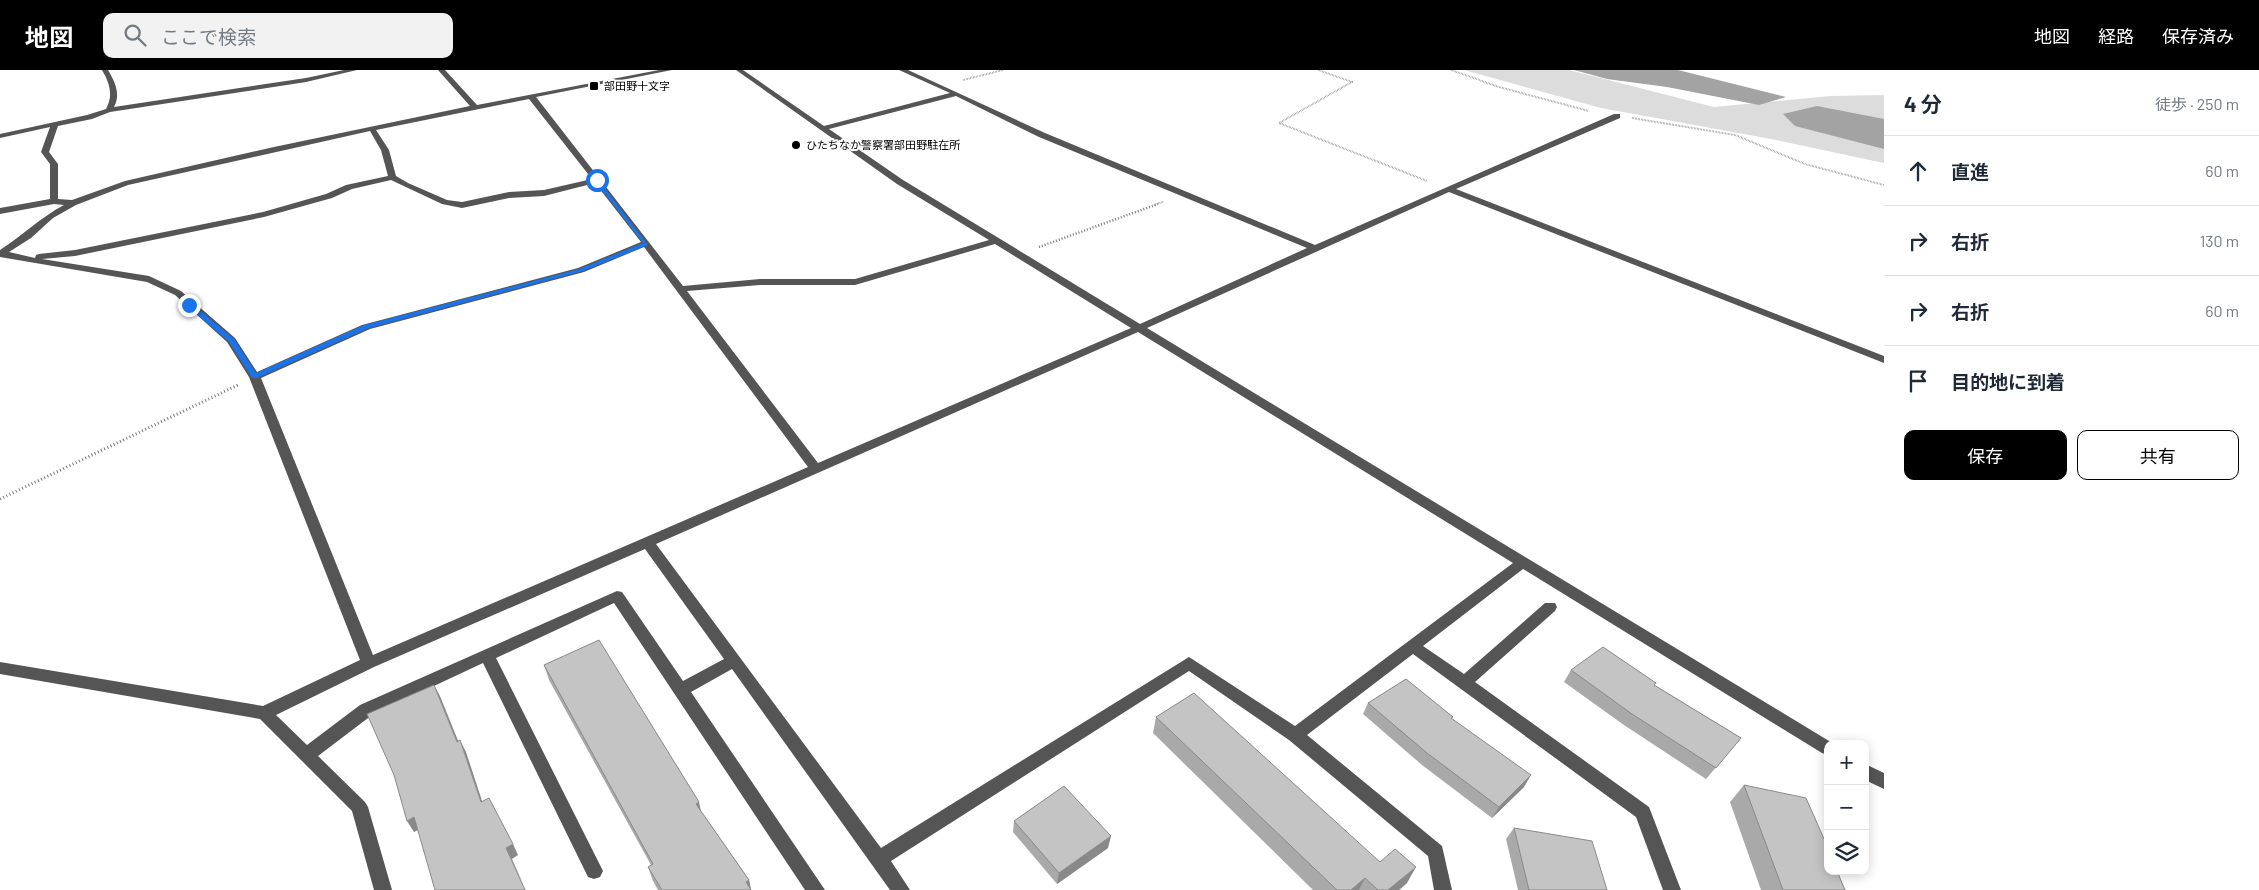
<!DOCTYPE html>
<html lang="ja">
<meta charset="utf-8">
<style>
body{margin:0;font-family:Barlow,"Noto Sans JP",sans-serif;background:#f2f2f3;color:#1f2937}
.controls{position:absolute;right:15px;bottom:15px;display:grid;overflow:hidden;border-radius:10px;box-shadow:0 2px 12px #0003}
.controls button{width:45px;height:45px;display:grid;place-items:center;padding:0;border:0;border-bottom:1px solid #e0e1e3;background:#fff;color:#1f2937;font:25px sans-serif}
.stop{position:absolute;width:15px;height:15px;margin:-11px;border:4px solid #1a73e8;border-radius:50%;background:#fff}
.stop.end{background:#1a73e8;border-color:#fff;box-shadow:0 1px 5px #0008}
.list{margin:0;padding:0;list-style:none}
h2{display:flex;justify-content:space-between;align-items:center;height:65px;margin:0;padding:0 20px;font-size:21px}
h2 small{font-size:16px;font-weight:400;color:#747a83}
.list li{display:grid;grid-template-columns:32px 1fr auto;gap:15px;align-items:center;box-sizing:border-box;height:70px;padding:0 20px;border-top:1px solid #e0e1e3}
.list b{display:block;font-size:19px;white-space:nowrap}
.list em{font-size:16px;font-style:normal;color:#747a83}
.actions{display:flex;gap:10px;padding:15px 20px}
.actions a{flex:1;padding:11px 0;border:1px solid #000;border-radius:10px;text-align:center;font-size:18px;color:#000}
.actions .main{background:#000;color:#fff}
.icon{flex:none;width:28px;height:28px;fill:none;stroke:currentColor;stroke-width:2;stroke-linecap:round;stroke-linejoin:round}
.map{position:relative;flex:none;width:1884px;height:820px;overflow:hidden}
header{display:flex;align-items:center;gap:30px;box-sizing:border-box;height:70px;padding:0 25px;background:#000;color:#fff}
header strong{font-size:24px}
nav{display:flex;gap:28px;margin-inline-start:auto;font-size:18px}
.search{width:350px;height:45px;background:#f2f2f3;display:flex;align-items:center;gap:12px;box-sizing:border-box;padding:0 18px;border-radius:10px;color:#747a83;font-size:19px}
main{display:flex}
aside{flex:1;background:#fff}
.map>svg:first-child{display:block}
.green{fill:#dcdcdc}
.water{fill:#a3a3a3}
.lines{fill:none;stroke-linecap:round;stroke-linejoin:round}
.path-far2{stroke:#777;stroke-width:2;stroke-dasharray:0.5 1;stroke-linecap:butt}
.path-far1{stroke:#777;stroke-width:2.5;stroke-dasharray:1 2;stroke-linecap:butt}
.path{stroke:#777;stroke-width:3;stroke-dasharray:1 2.5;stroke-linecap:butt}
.minor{fill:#555;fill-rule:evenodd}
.wall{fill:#a9a9a9}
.shaded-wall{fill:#898989}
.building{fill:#c4c4c4;stroke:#898989}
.route{fill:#1a73e8}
.poi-dot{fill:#000;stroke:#fff;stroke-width:2}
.labels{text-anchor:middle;stroke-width:4;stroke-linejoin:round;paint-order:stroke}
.far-poi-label{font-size:11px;fill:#000;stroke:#fff;text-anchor:start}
</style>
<header>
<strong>地図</strong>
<div class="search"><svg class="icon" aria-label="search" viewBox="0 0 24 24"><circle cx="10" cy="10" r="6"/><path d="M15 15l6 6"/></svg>ここで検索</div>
<nav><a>地図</a><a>経路</a><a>保存済み</a></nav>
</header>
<main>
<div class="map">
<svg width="1884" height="820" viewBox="0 0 1884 820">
<rect width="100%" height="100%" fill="#fff"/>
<!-- green -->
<polygon class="green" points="1464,0 1569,0 1714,37 1831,26 1884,25 1884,93 1771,69 1601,38"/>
<!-- water -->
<g class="water">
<polygon points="1574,0 1678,0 1786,27 1759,35 1667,17 1607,9"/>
<polygon points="1817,36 1884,49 1884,79 1795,56 1783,44"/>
</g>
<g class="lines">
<!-- path-far2 -->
<g class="path-far2">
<polyline points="1318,0 1352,12 1279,53 1427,111"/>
<polyline points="1451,0 1499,17 1589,41"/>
<polyline points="963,10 1003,0"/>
<polyline points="1632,48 1735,65 1805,94 1884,115"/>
<polyline points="1154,135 1163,132"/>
</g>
<!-- path-far1 -->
<polyline class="path-far1" points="1039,177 1158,134"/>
<!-- path -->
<polyline class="path" points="0,429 238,315"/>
<!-- minor -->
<g class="minor">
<path d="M102 0H108C115 12 121 24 114 37L306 8 344 0H357L306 12 110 42 92 49 58 56 49 82 58 94V129L72 130 125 111 274 77 470 36 438 0H445L477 35 659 0H672L536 27 683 216 760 209H855L989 170 897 114 736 0H743L824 56 950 23 899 0H908L1045 63 1315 175 1614 44H1620V48L1456 119 1884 286V293L1449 122 1147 258 1834 674H1828V685L1822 683 1523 499 1423 576 1464 604 1545 533H1555L1557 537 1555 541 1475 612 1649 737 1681 820H1663L1636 747 1413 584 1307 665 1442 776 1452 820H1434L1428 786 1289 670 1189 601 891 791 910 820H890L732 599 691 622 825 820H805L614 533 496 588 600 795 603 801 600 807 594 809 588 807 483 593 372 645 318 686 365 732 368 737 392 820H374L352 741 260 649 0 604V592L263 636 360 590 249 307 227 272 175 225 147 212 0 187V180C22 166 41 147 64 135L54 134 0 144V138L50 129V94L41 82 50 57 0 68V64L87 45 106 39C114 25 109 12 102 0ZM956 26 1039 67 1307 178 1140 254 903 110 829 59ZM529 29 592 109 544 120 509 122 462 132 447 130 408 113 396 106 389 80 376 60ZM370 61 381 80 388 106 346 115 326 124 263 142 75 180 39 184 36 185 35 188 9 182 31 168 53 148 76 135 128 115ZM391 110 442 134 462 138 509 128 544 126 595 113 641 172 578 198 362 255 257 302 235 268 181 221 149 206 42 189 75 186 264 147 332 128 352 119ZM995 174 1131 258 818 393 687 221 760 215H855ZM644 177 808 397 373 585 261 308 370 259 584 202ZM1138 262 1513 493 1295 656 1189 587 881 778 656 474ZM645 479 724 589 683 611 622 522 617 521 360 635 307 675 276 645 374 597Z"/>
<polygon points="1865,694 1884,703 1884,719 1865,710"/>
</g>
</g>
<!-- wall -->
<g class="wall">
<polygon points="544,595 701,742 749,810 751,820 658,820 653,811 648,797 651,795 549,610"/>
<polygon points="1571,600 1654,615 1741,668 1706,709 1624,655 1564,612"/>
<polygon points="1368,633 1452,649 1524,717 1492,748 1422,695 1363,644"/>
<polygon points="1156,647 1380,792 1407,813 1399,820 1313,820 1153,663"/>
<polygon points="1744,715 1845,820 1761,820 1730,732"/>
<polygon points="1014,751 1108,778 1057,814 1013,762"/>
<polygon points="1514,758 1607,820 1518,820 1506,769"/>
</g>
<!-- shaded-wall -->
<g class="shaded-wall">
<polygon points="434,615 440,626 463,683 457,672"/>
<polygon points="460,670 466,682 486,743 481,732"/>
<polygon points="1531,705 1524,717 1492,748 1499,737"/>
<polygon points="699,732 702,746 696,734"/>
<polygon points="414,747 420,759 414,762 407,751"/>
<polygon points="1111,766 1108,778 1057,814 1059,803"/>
<polygon points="513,774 518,785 512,789 526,820 506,778"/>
<polygon points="1416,797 1407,813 1399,820 1388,820"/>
<polygon points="1365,808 1359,820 1351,820"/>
<polygon points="749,810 751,820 746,812"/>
</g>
<!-- building -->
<g class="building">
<polygon points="599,570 699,732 696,734 749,810 746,812 751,820 662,820 648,797 653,794 544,595"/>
<polygon points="1603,577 1656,613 1654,615 1741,668 1716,698 1632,644 1571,600"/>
<polygon points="1406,609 1453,647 1451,648 1531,705 1499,737 1427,683 1368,633"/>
<polygon points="434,615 457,672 460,670 481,732 489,728 513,774 506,778 525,820 435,820 414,747 407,751 394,705 367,644"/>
<polygon points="1194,623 1380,792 1395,779 1416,797 1388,820 1378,820 1365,808 1351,820 1337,820 1156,647"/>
<polygon points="1744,715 1806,728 1828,778 1828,801 1837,801 1845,820 1783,820"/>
<polygon points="1064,716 1111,766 1059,803 1014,751"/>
<polygon points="1514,758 1592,771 1607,820 1529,820"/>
</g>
<!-- route -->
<polygon class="route" points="597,108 648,175 583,201 369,258 257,308 252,308 229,272 186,235 191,233 234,269 256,303 364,255 579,199 643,173 595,111"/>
<!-- markers -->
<g class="poi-dot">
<rect x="589" y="11" width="10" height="10" rx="2.5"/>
<circle cx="796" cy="75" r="5"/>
</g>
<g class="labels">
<!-- far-poi labels -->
<g class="far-poi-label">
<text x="604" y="20">部田野十文字</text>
<text x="806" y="79">ひたちなか警察署部田野駐在所</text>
</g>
</g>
</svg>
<div class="controls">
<button>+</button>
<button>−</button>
<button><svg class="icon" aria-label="layers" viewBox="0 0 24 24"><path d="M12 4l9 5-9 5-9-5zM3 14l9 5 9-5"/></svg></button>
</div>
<div class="stop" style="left:597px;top:110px"></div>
<div class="stop end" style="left:189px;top:235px"></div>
</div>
<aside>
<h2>4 分<small>徒歩 · 250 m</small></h2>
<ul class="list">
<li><svg class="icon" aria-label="ahead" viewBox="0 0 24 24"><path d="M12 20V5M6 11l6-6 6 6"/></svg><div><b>直進</b></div><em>60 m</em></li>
<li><svg class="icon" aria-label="right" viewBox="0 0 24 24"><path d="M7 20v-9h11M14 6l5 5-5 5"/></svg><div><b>右折</b></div><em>130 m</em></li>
<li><svg class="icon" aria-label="right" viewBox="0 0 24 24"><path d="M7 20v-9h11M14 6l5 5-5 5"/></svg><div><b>右折</b></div><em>60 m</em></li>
<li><svg class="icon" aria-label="arrive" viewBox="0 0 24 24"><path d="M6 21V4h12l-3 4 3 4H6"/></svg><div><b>目的地に到着</b></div></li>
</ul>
<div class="actions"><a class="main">保存</a><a>共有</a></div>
</aside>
</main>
